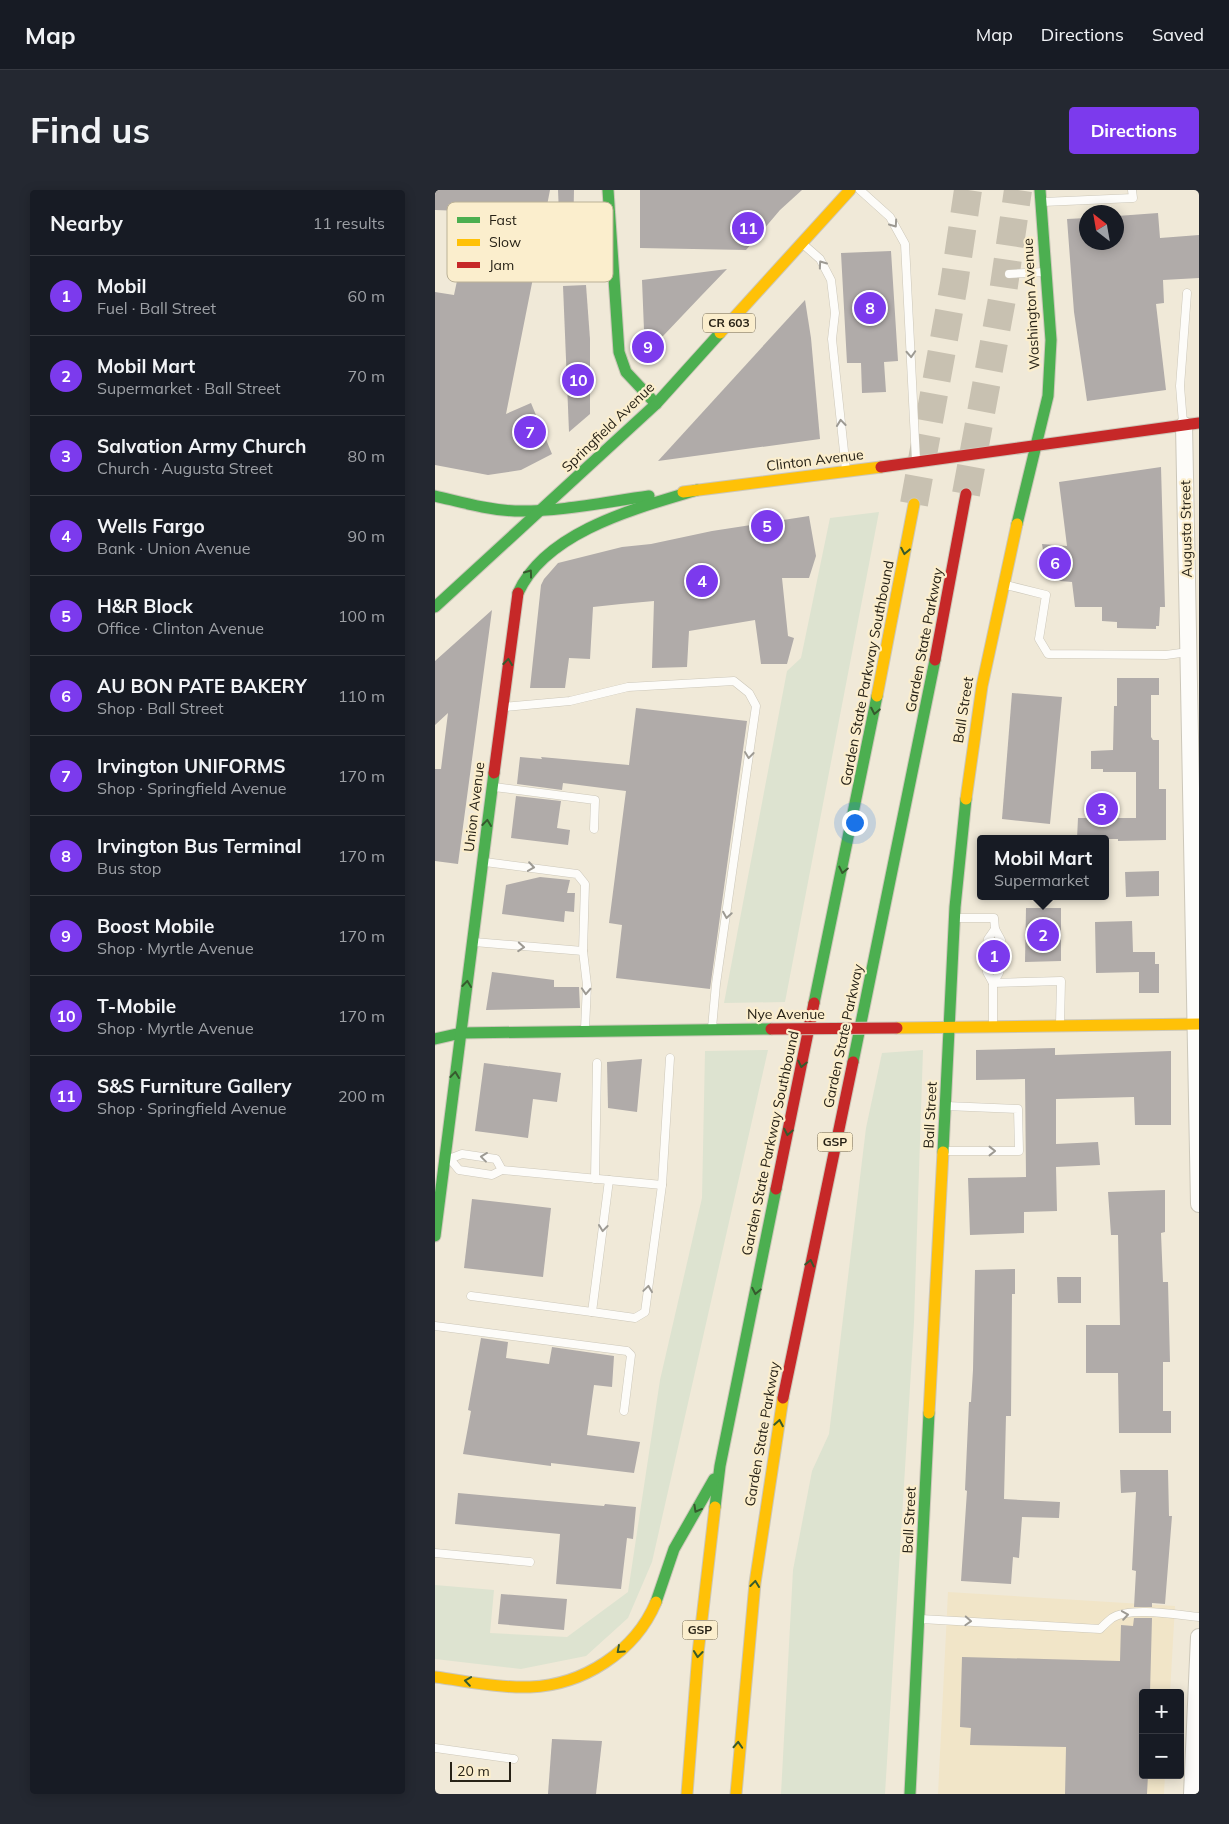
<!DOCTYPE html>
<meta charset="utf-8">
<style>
body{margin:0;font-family:Mulish,sans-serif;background:#242831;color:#f1f3f6}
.controls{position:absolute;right:15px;bottom:15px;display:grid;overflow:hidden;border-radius:5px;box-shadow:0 2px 12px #0003}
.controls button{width:45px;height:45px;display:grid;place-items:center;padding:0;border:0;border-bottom:1px solid #363941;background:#171b24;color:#f1f3f6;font:25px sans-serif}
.compass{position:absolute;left:644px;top:15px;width:45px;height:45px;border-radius:50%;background:#171b24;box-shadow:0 2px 12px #0003;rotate:329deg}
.scale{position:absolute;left:15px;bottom:12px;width:61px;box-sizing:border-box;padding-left:5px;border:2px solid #272216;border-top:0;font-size:14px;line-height:18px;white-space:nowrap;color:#272216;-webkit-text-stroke:4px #fbeecd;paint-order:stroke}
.you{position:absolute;left:419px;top:632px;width:18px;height:18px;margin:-12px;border:4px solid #fff;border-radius:50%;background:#1a73e8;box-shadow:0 0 0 8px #1a73e833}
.badge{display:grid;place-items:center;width:32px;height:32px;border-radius:50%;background:#7c3aed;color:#fff;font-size:16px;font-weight:700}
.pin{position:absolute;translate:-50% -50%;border:2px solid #fff;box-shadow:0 1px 5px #0006}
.popup{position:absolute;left:542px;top:645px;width:132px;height:65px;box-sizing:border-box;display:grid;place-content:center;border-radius:5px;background:#171b24;filter:drop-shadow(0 1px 4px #0005);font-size:16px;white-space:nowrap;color:#9ea1a6}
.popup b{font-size:19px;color:#f1f3f6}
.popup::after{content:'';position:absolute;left:50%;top:100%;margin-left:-10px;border:10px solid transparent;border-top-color:#171b24}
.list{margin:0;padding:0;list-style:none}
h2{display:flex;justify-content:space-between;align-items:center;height:65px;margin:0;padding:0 20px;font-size:21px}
h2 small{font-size:16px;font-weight:400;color:#9ea1a6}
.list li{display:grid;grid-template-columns:32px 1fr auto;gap:15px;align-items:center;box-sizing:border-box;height:80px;padding:0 20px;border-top:1px solid #363941}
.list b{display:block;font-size:19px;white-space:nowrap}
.list p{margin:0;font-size:16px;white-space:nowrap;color:#9ea1a6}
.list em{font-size:16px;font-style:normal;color:#9ea1a6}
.map{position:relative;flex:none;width:764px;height:1604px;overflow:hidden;border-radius:5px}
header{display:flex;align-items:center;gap:30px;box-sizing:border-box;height:70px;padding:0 25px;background:#171b24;border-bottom:1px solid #363941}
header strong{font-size:24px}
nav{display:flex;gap:28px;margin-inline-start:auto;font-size:18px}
.intro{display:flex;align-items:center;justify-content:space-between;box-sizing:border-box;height:120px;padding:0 30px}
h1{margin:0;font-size:35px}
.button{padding:12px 22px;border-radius:5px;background:#7c3aed;color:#fff;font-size:18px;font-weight:700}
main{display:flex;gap:30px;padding:0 30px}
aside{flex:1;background:#171b24;border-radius:5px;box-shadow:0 2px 12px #0003}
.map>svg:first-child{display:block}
.built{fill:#f1e5c8}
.green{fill:#dde3d0}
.building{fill:#b0aba9}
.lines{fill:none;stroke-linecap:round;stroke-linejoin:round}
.highway-tunnel{stroke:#c8c1b1;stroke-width:28;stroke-dasharray:28 14;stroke-linecap:butt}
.lane-casing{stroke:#ccc7b9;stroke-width:9}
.street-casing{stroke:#ccc7b9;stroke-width:18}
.fast-casing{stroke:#ccc7b9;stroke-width:13}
.slow-casing{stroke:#ccc7b9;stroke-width:13}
.jam-casing{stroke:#ccc7b9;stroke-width:13}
.lane{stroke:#fdfcf9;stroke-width:8}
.street{stroke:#fdfcf9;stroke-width:16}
.fast{stroke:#4caf50;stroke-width:11}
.slow{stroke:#ffc107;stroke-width:11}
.jam{stroke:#c62828;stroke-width:11}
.jam-bridge-casing{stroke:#ccc7b9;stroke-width:13;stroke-linecap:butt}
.jam-bridge{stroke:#c62828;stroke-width:11}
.oneway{stroke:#9d9a93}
.oneway2{stroke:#365a2d}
.labels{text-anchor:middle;stroke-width:4.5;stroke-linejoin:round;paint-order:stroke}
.shield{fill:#fbeecd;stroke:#675f4d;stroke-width:1}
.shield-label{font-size:12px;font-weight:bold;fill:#272216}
.street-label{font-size:14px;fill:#272216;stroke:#fbeecd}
.key{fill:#fbeecd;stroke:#bbb196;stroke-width:1}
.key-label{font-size:14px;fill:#272216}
</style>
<header>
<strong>Map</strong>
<nav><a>Map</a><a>Directions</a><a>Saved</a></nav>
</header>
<div class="intro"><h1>Find us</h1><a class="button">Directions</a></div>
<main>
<aside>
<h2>Nearby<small>11 results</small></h2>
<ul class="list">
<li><span class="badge">1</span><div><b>Mobil</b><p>Fuel · Ball Street</p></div><em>60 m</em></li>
<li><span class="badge">2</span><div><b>Mobil Mart</b><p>Supermarket · Ball Street</p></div><em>70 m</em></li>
<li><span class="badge">3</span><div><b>Salvation Army Church</b><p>Church · Augusta Street</p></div><em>80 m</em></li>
<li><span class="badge">4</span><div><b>Wells Fargo</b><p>Bank · Union Avenue</p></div><em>90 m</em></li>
<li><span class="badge">5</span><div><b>H&amp;R Block</b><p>Office · Clinton Avenue</p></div><em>100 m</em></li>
<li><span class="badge">6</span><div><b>AU BON PATE BAKERY</b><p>Shop · Ball Street</p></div><em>110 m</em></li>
<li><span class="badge">7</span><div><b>Irvington UNIFORMS</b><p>Shop · Springfield Avenue</p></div><em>170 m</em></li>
<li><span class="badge">8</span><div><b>Irvington Bus Terminal</b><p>Bus stop</p></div><em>170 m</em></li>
<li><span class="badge">9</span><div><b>Boost Mobile</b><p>Shop · Myrtle Avenue</p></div><em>170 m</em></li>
<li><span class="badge">10</span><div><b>T-Mobile</b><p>Shop · Myrtle Avenue</p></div><em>170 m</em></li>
<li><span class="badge">11</span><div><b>S&amp;S Furniture Gallery</b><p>Shop · Springfield Avenue</p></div><em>200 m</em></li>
</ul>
</aside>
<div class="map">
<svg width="764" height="1604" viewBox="0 0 764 1604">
<rect width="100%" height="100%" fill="#f0e9d8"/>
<!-- built -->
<polygon class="built" points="513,1402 740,1416 735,1503 708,1503 708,1585 730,1585 729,1604 503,1604"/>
<!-- green -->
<g class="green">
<polygon points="444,322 350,812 289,813 352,481 366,468 395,328"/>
<polygon points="333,860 217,1372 193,1428 151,1466 86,1479 0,1469 0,1395 59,1400 55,1443 132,1447 193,1402 225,1190 267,1008 270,861"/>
<polygon points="488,860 479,1132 450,1604 346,1604 358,1380 377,1281 394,1244 431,938 447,863"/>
</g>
<!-- building -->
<g class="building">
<polygon points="0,0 115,0 102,67 74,68 69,74 75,80 100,78 71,224 96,213 117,264 86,280 53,285 0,275 0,102 19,105 23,86 56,89 55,22 0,20"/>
<polygon points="123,0 139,0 138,47 125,47"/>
<polygon points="205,0 367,0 345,20 311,60 205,58"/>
<polygon points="723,23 725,48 764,45 764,88 728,90 729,113 721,114 731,200 652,211 639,122 632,29 652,28 652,52 682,52 682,26"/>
<polygon points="456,61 463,171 449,172 451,202 427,203 426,173 412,173 406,63"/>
<polygon points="292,79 266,106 210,165 207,90"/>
<polygon points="151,95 155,149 155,224 134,242 128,96"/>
<polygon points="370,110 376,148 385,249 223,271"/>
<polygon points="726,277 730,417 725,417 724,436 721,436 721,439 682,438 682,432 667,431 667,417 640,417 637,392 613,390 607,354 632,356 624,292"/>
<polygon points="374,326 381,366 374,388 347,388 353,446 359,448 352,474 326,474 320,430 254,441 252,477 217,478 219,411 186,414 158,417 155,469 134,468 130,498 95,498 106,395 109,389 123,373 187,357 216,354 277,341"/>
<polygon points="57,420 23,674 0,671 0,579 6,579 13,523 0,535 0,471"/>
<polygon points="682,488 724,488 724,505 716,505 716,547 718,550 724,550 724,599 731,599 731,650 683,651 683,649 642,649 643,628 701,628 701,582 668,582 668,579 656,579 656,561 678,560 679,516 682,516"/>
<polygon points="577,503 627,507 615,634 567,629"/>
<polygon points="201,518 312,531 275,799 181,788 187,735 174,733 191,601 128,593 127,600 82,594 85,567 107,569 106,567 194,575"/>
<polygon points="81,606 126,611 122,638 135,640 133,655 76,648"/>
<polygon points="724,681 724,706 691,707 690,682"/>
<polygon points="105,687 135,690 132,703 140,703 139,722 130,721 129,732 67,724 71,695"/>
<polygon points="591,718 626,718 626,771 590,772"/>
<polygon points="697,731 698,762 720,762 720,774 724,774 724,803 704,803 704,782 661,783 660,732"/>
<polygon points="57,782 119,790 119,797 144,797 145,818 51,820"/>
<polygon points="620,858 620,865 736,861 736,935 700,935 699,907 621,909 621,954 663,952 665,975 621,977 622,1021 589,1022 589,1043 535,1045 533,988 591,987 590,889 541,890 541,860"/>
<polygon points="207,869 202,922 173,918 172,872"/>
<polygon points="49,873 126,883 122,912 98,909 93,948 40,941"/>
<polygon points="730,1000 730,1042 726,1043 728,1092 733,1092 735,1172 728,1172 728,1221 736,1221 736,1243 684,1243 683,1183 651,1183 651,1135 685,1135 683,1045 676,1045 673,1002"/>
<polygon points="37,1009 116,1018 108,1087 29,1078"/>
<polygon points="580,1079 580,1104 577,1104 576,1226 571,1226 569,1309 625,1312 624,1328 587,1327 584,1368 578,1367 576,1394 526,1391 532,1301 530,1300 534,1212 536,1212 538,1180 540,1080"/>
<polygon points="622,1087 646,1087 646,1113 623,1113"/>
<polygon points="46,1148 73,1152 71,1168 114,1174 117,1157 179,1166 177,1197 159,1195 152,1245 205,1252 199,1283 116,1273 116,1276 28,1264 36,1221 33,1220"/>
<polygon points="685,1280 733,1280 734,1326 737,1326 730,1414 717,1413 717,1417 699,1417 701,1381 697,1380 701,1302 686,1303"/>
<polygon points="23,1303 169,1316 170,1314 201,1317 198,1349 192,1348 186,1399 121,1394 125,1344 20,1334"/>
<polygon points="66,1404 132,1409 129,1440 63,1434"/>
<polygon points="699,1428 717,1428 715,1503 708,1503 708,1585 713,1585 712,1604 630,1604 631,1557 535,1555 536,1538 525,1537 527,1467 685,1471 686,1435 698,1436"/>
<polygon points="117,1549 167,1551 161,1604 113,1604"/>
</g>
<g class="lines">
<!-- highway-tunnel -->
<g class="highway-tunnel">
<polyline points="531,304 567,109 583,0"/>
<polyline points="479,314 519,94 533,0"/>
</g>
<!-- lane casing -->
<g class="lane-casing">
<g id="lane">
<polyline points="425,0 455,27 470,54 481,270"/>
<polyline points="608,12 698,8 697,0"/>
<polyline points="369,55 385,69 396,90 400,123 397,149 411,280"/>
<polyline points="75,74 105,72 175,74"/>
<polyline points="574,84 609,82"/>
<polyline points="748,233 745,196 752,103"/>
<polyline points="571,395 611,405 604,449 613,464 731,465 753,462"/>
<polyline points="69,517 135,511 193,497 299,491 314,503 321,516 281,794 277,838"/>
<polyline points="59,597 160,610 159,639"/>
<polyline points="50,672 142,684 150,694 148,761 152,795 150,839"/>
<polyline points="521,728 559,728 560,739 566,750"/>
<polyline points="553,749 560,739"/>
<polyline points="39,752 148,761"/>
<polyline points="552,782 558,793 558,835"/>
<polyline points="558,793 626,791 625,834"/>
<polyline points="558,793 564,783"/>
<polyline points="510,961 584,961 583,919 511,916"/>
<polyline points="14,969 27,964 61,969 67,980 57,985 24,980 16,970"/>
<polyline points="67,980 227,995"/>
<polyline points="160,989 162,873"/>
<polyline points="174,990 157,1122 200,1128 210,1122 227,995 235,868"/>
<polyline points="36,1106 157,1122"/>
<polyline points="0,1136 192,1161 196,1165 189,1221"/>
<polyline points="0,1363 95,1372"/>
<path d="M486 1429 665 1439C669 1435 673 1431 677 1428 695 1416 743 1425 764 1427"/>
<polyline points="0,1558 79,1569"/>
</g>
</g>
<!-- street casing -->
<g class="street-casing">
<g id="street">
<polyline points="749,235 764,1014"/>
<polyline points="757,1604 764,1447"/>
</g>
</g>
<!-- fast casing -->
<g class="fast-casing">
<g id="fast">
<polyline points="173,0 184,162 191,182 221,214"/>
<path d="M0 306C26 312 53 320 80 321 125 322 170 312 214 306"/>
<polyline points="582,334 613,206 616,150 605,0"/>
<path d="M83 403C111 341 202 318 262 300"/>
<polyline points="0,417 221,214 285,143"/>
<polyline points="379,813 442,506"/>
<polyline points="0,849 26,843 336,839"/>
<polyline points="418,872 500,470"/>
<polyline points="508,962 520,717 531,609"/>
<polyline points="0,1046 59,583"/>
<polyline points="280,1317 285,1276 341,999"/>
<polyline points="221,1412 239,1359 279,1289"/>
<polyline points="475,1604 494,1223"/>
</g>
</g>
<!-- slow casing -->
<g class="slow-casing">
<g id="slow">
<polyline points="285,143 415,0"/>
<polyline points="248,302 446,277"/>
<polyline points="442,506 479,314"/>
<polyline points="531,609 547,496 582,334"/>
<polyline points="462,838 764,834"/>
<polyline points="494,1223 508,962"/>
<path d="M0 1487C31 1491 63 1498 95 1497 148 1495 200 1462 221 1412"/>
<polyline points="252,1604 263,1463 280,1317"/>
<polyline points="301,1604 320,1393 348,1208"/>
</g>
</g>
<!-- jam casing -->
<g class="jam-casing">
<g id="jam">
<polyline points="446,277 764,233"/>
<polyline points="500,470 531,304"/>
<polyline points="59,583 83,403"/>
<polyline points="341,999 379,813"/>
<polyline points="348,1208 418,872"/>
</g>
</g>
<!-- lane -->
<use href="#lane" class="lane"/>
<!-- street -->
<use href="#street" class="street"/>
<!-- fast -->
<use href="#fast" class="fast"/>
<!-- slow -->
<use href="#slow" class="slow"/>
<!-- jam -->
<use href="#jam" class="jam"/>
<!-- jam-bridge casing -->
<g class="jam-bridge-casing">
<polyline id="jam-bridge" points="336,839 462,838"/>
</g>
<!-- jam-bridge -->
<use href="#jam-bridge" class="jam-bridge"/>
</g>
<!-- one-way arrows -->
<defs><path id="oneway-chevron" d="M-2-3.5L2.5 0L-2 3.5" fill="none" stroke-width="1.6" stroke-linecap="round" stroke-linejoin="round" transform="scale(1.25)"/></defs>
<g class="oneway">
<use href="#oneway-chevron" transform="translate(459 34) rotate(55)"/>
<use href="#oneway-chevron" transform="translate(387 74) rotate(-125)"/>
<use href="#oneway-chevron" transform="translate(476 164) rotate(87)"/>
<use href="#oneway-chevron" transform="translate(406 233) rotate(-96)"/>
<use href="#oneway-chevron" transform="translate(314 565) rotate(97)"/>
<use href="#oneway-chevron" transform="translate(96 677) rotate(8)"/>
<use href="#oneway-chevron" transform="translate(292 725) rotate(99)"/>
<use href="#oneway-chevron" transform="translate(86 757) rotate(4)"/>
<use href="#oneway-chevron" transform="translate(151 801) rotate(93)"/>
<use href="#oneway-chevron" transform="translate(557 961)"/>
<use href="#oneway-chevron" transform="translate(49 967) rotate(-173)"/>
<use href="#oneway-chevron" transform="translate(168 1038) rotate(97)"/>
<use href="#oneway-chevron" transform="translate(213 1099) rotate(-82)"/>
<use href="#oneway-chevron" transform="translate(690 1425) rotate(-9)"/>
<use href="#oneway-chevron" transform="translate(533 1431) rotate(3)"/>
</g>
<g class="oneway2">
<use href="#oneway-chevron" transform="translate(470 361) rotate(101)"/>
<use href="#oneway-chevron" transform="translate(94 383) rotate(-54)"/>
<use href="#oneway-chevron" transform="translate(73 472) rotate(-83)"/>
<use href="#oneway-chevron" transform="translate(440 521) rotate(101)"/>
<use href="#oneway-chevron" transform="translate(52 633) rotate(-83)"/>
<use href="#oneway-chevron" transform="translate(408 680) rotate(102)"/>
<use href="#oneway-chevron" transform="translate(32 794) rotate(-83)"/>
<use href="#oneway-chevron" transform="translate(367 874) rotate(102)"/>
<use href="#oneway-chevron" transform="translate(20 885) rotate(-83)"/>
<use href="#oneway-chevron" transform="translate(353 942) rotate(101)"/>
<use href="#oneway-chevron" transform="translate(375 1073) rotate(-78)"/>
<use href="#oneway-chevron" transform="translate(321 1101) rotate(101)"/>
<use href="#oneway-chevron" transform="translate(344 1233) rotate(-80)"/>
<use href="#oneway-chevron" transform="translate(262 1319) rotate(119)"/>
<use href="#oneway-chevron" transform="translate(320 1394) rotate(-83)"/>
<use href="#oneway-chevron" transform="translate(185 1460) rotate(138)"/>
<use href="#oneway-chevron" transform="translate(263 1464) rotate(96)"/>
<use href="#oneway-chevron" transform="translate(33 1491) rotate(-172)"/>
<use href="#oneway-chevron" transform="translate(303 1555) rotate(-87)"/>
</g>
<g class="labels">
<!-- shield labels -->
<g class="shield">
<rect x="268" y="123.5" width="52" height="19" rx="4"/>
<rect x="382.5" y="942.5" width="35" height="19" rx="4"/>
<rect x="247.5" y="1430.5" width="35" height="19" rx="4"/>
</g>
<g class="shield-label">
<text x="294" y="137">CR 603</text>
<text x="400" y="956">GSP</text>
<text x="265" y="1444">GSP</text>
</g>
<!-- street labels -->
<g class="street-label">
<text transform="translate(596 114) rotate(-93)" y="5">Washington Avenue</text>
<text transform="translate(173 237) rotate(-44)" y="5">Springfield Avenue</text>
<text transform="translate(380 270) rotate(-7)" y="5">Clinton Avenue</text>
<text transform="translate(751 339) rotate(-91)" y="5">Augusta Street</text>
<text transform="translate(489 450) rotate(-79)" y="5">Garden State Parkway</text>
<text transform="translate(432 483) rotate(-79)" y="5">Garden State Parkway Southbound</text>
<text transform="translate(528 520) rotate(-81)" y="5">Ball Street</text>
<text transform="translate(39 617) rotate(-83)" y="5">Union Avenue</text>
<text x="351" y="829">Nye Avenue</text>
<text transform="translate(408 846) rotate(-78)" y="5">Garden State Parkway</text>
<text transform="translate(495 925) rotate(-87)" y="5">Ball Street</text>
<text transform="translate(335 953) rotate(-78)" y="5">Garden State Parkway Southbound</text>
<text transform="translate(327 1244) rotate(-80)" y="5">Garden State Parkway</text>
<text transform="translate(474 1330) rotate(-87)" y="5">Ball Street</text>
</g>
</g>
<!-- legend -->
<rect x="12" y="12" width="166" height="80" rx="8" class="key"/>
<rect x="22" y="27" width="23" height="6" fill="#4caf50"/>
<rect x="22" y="49" width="23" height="7" fill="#ffc107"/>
<rect x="22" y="72" width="23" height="6" fill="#c62828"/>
<g class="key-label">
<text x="54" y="35">Fast</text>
<text x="54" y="57">Slow</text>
<text x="54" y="80">Jam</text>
</g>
</svg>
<div class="controls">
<button>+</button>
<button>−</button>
</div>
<svg class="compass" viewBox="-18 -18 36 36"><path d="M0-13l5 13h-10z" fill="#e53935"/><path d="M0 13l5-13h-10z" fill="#9ea1a6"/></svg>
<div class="scale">20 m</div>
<div class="you"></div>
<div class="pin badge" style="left:559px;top:766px">1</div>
<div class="pin badge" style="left:608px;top:745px">2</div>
<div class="popup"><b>Mobil Mart</b>Supermarket</div>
<div class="pin badge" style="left:667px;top:619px">3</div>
<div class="pin badge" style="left:267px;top:391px">4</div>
<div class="pin badge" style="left:332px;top:336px">5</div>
<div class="pin badge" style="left:620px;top:373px">6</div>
<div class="pin badge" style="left:95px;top:242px">7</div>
<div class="pin badge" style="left:435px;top:118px">8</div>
<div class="pin badge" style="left:213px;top:157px">9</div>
<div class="pin badge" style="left:143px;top:190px">10</div>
<div class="pin badge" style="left:313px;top:38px">11</div>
</div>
</main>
